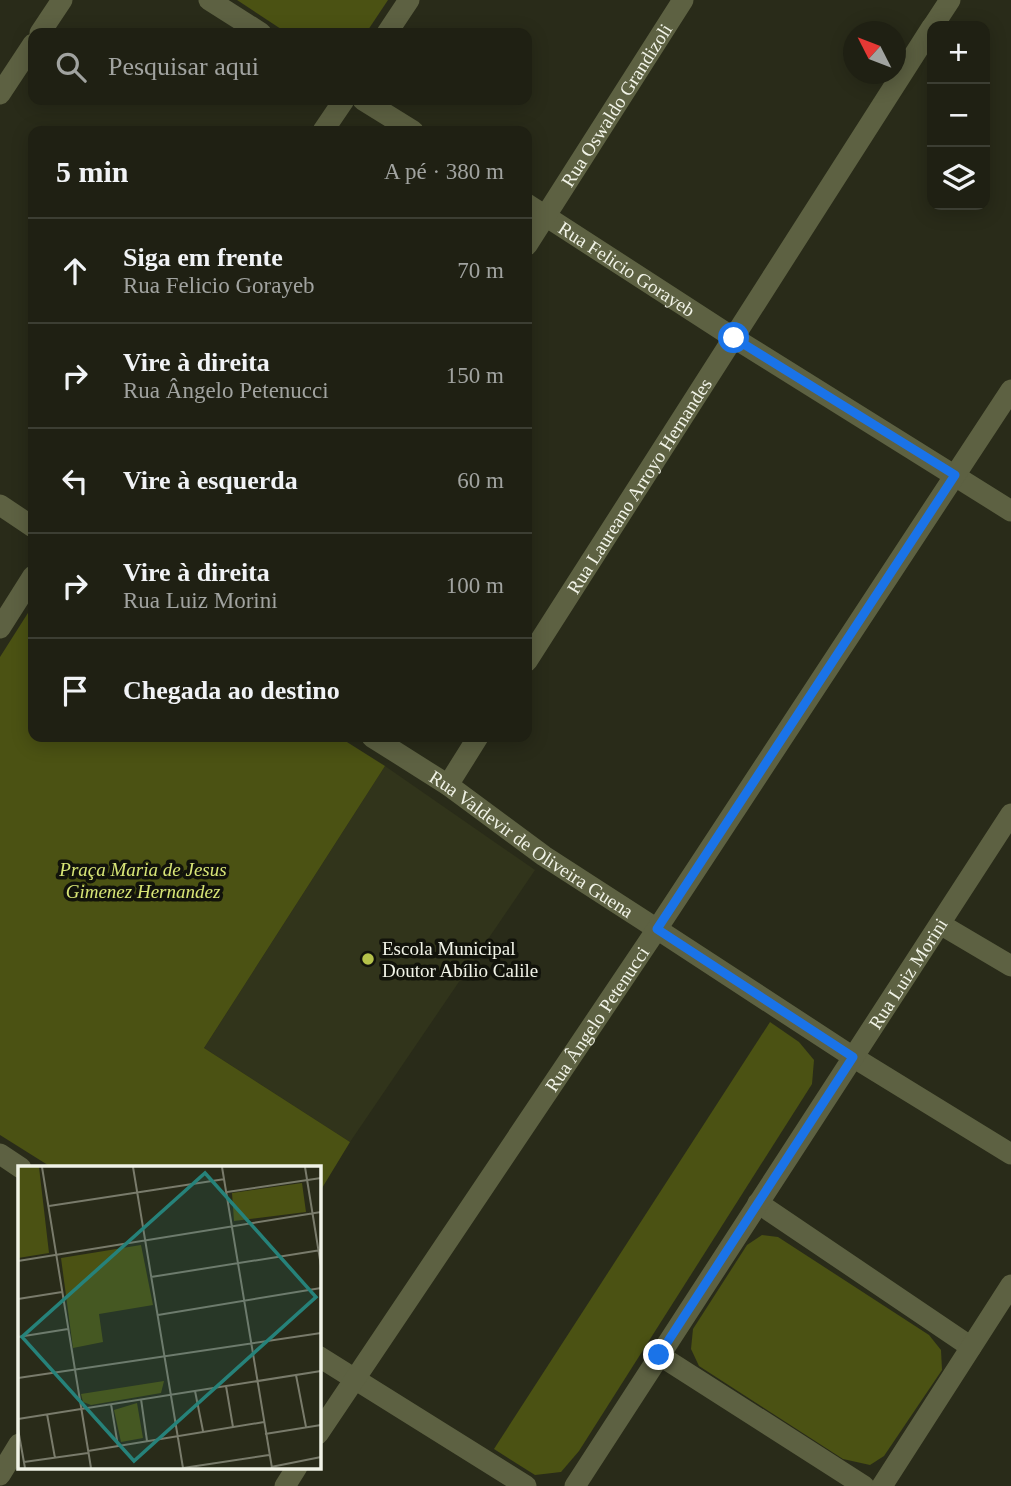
<!DOCTYPE html>
<html lang="pt">
<meta charset="utf-8">
<style>
body{margin:0;font-family:"Times New Roman",serif;background:#2c2d21;color:#f1f3f6}
.controls{position:absolute;right:21px;top:21px;display:grid;overflow:hidden;border-radius:14px;box-shadow:0 4px 18px #0003}
.controls button{width:63px;height:63px;display:grid;place-items:center;padding:0;border:0;border-bottom:2px solid #3c3e33;background:#1f2013;color:#f1f3f6;font:35px sans-serif}
.compass{position:absolute;left:843px;top:21px;width:63px;height:63px;border-radius:50%;background:#1f2013;box-shadow:0 4px 18px #0003;rotate:312deg}
.stop{position:absolute;width:21px;height:21px;margin:-16px;border:5px solid #1a73e8;border-radius:50%;background:#fff}
.stop.end{background:#1a73e8;border-color:#fff;box-shadow:0 2px 7px #0008}
.list{margin:0;padding:0;list-style:none}
h2{display:flex;justify-content:space-between;align-items:center;height:91px;margin:0;padding:0 28px;font-size:30px}
h2 small{font-size:23px;font-weight:400;color:#a1a3a0}
.list li{display:grid;grid-template-columns:46px 1fr auto;gap:21px;align-items:center;box-sizing:border-box;height:105px;padding:0 28px;border-top:2px solid #3c3e33}
.list b{display:block;font-size:26px;white-space:nowrap}
.list p{margin:0;font-size:23px;white-space:nowrap;color:#a1a3a0}
.list em{font-size:23px;font-style:normal;color:#a1a3a0}
.icon{flex:none;width:38px;height:38px;fill:none;stroke:currentColor;stroke-width:2;stroke-linecap:round;stroke-linejoin:round}
.map{position:relative;flex:none;width:1011px;height:1486px;overflow:hidden}
.search{position:absolute;background:#1f2013;box-shadow:0 4px 18px #0003;left:28px;top:28px;width:504px;height:77px;display:flex;align-items:center;gap:18px;box-sizing:border-box;padding:0 24px;border-radius:14px;color:#a1a3a0;font-size:26px}
.panel{position:absolute;background:#1f2013;box-shadow:0 4px 18px #0003;left:28px;top:126px;width:504px;height:616px;border-radius:14px}
.map>svg:first-child{display:block}
.built{fill:#31341b}
.green{fill:#4b5213}
.lines{fill:none;stroke-linecap:round;stroke-linejoin:round}
.minor{stroke:#5d6142;stroke-width:21}
.route{stroke:#1a73e8;stroke-width:9}
.poi-dot{fill:#b5c24a;stroke:#12130b;stroke-width:2.5}
.labels{text-anchor:middle;stroke-width:7;stroke-linejoin:round;paint-order:stroke}
.street-label{font-size:19px;fill:#f1f3e7;stroke:#12130b}
.park-label{font-size:19px;font-style:italic;fill:#d8e576;stroke:#12130b}
.poi-label{font-size:19px;fill:#f1f3e7;stroke:#12130b;text-anchor:start}
.inset-road{fill:none;stroke:#797b6b;stroke-width:2}
.view{fill:#26827a;fill-opacity:0.15;stroke:#26827a;stroke-width:3.5}
.inset-edge{fill:none;stroke:#f1f3e7;stroke-width:3.5}
</style>
<div class="map">
<svg width="1011" height="1486" viewBox="0 0 1011 1486">
<rect width="100%" height="100%" fill="#292b19"/>
<!-- built -->
<polygon class="built" points="385,766 535,870 350,1142 204,1048"/>
<!-- green -->
<g class="green">
<polygon points="237,0 388,0 366,33 287,33"/>
<polygon points="33,605 33,737 339,737 385,766 204,1048 350,1142 319,1193 318,1168 51,1167 0,1135 0,657"/>
<polygon points="770,1022 799,1042 814,1060 812,1084 579,1451 561,1472 535,1475 494,1449"/>
<polygon points="762,1235 778,1237 929,1335 941,1350 942,1370 884,1456 870,1465 843,1459 699,1366 691,1349 693,1329 747,1245"/>
</g>
<g class="lines">
<!-- minor -->
<g class="minor">
<polyline points="209,0 261,33"/>
<polyline points="933,26 950,0"/>
<polyline points="40,33 62,0"/>
<polyline points="387,33 409,0"/>
<polyline points="0,94 33,44"/>
<polyline points="363,100 413,131"/>
<polyline points="323,131 344,100"/>
<path id="s1" d="M527 204 734 338 1011 511"/>
<path id="s2" d="M527 245 683 0"/>
<polyline points="0,505 33,527"/>
<polyline points="0,628 33,576"/>
<path id="s3" d="M527 661 932 27"/>
<path id="s4" d="M372 737 448 785 544 856 657 929 853 1057 1011 1154"/>
<polyline points="448,785 478,737"/>
<polyline points="940,924 1011,966"/>
<polyline points="0,1154 21,1168"/>
<polyline points="758,1203 971,1347"/>
<polyline points="659,1355 864,1486"/>
<polyline points="318,1356 526,1486"/>
<path id="s5" d="M318 1434 657 929 1011 390"/>
<polyline points="0,1475 19,1444"/>
<polyline points="285,1486 297,1467"/>
<path id="s6" d="M575 1486 1011 814"/>
<polyline points="882,1486 1011,1285"/>
</g>
</g>
<g class="lines">
<!-- route -->
<polyline class="route" points="659,1355 853,1057 657,929 955,475 734,338"/>
</g>
<!-- markers -->
<circle class="poi-dot" cx="368" cy="959" r="7"/>
<g class="labels">
<!-- street labels -->
<g class="street-label">
<text dy="7" stroke="none"><textPath href="#s2" startOffset="166">Rua Oswaldo Grandizoli</textPath></text>
<text dy="7" stroke="none"><textPath href="#s1" startOffset="119">Rua Felicio Gorayeb</textPath></text>
<text dy="7" stroke="none"><textPath href="#s3" startOffset="208">Rua Laureano Arroyo Hernandes</textPath></text>
<text dy="7" stroke="none"><textPath href="#s4" startOffset="192">Rua Valdevir de Oliveira Guena</textPath></text>
<text dy="7" stroke="none"><textPath href="#s6" startOffset="611">Rua Luiz Morini</textPath></text>
<text dy="7" stroke="none"><textPath href="#s5" startOffset="500">Rua Ângelo Petenucci</textPath></text>
</g>
<!-- park labels -->
<g class="park-label">
<text x="143" y="876">Praça Maria de Jesus<tspan x="143" dy="22">Gimenez Hernandez</tspan></text>
</g>
<!-- poi labels -->
<g class="poi-label">
<text x="382" y="955">Escola Municipal<tspan x="382" dy="22">Doutor Abílio Calile</tspan></text>
</g>
</g>
<!-- overview -->
<g transform="translate(18 1166)">
<rect width="303" height="303" fill="#292b19"/>
<path d="M0 1H21L31 87 0 92ZM284 17 288 46 216 55 214 27ZM123 79 135 139 81 148 85 176 55 182 43 92ZM146 215 143 227 73 239 65 236 63 228ZM119 237 125 272 103 276 96 244Z" fill="#4b5213"/>
<path class="inset-road" d="M24 1 73 302M115 1 165 302M204 1 254 302M287 1 303 100M209 26 303 12M31 40 207 13M0 95 303 46M133 111 303 84M0 133 44 126M140 149 303 122M0 171 50 163M278 209 288 261M0 212 303 167M208 220 215 261M177 225 185 265M123 233 129 275M93 238 100 280M29 248 37 292M0 253 303 205M0 263 7 302M247 268 303 259M70 285 246 256M6 296 70 287M253 301 303 291M165 302 251 289"/>
<path class="view" d="M187 7 298 131 116 295 4 171Z"/>
<rect width="303" height="303" class="inset-edge"/>
</g>
</svg>
<div class="controls">
<button>+</button>
<button>−</button>
<button><svg class="icon" aria-label="layers" viewBox="0 0 24 24"><path d="M12 4l9 5-9 5-9-5zM3 14l9 5 9-5"/></svg></button>
</div>
<svg class="compass" viewBox="-18 -18 36 36"><path d="M0-13l5 13h-10z" fill="#e53935"/><path d="M0 13l5-13h-10z" fill="#a1a3a0"/></svg>
<div class="stop" style="left:734px;top:338px"></div>
<div class="stop end" style="left:659px;top:1355px"></div>
<div class="search"><svg class="icon" aria-label="search" viewBox="0 0 24 24"><circle cx="10" cy="10" r="6"/><path d="M15 15l6 6"/></svg>Pesquisar aqui</div>
<section class="panel">
<h2>5 min<small>A pé · 380 m</small></h2>
<ul class="list">
<li><svg class="icon" aria-label="ahead" viewBox="0 0 24 24"><path d="M12 20V5M6 11l6-6 6 6"/></svg><div><b>Siga em frente</b><p>Rua Felicio Gorayeb</p></div><em>70 m</em></li>
<li><svg class="icon" aria-label="right" viewBox="0 0 24 24"><path d="M7 20v-9h11M14 6l5 5-5 5"/></svg><div><b>Vire à direita</b><p>Rua Ângelo Petenucci</p></div><em>150 m</em></li>
<li><svg class="icon" aria-label="left" viewBox="0 0 24 24"><path d="M17 20v-9H6M10 6l-5 5 5 5"/></svg><div><b>Vire à esquerda</b></div><em>60 m</em></li>
<li><svg class="icon" aria-label="right" viewBox="0 0 24 24"><path d="M7 20v-9h11M14 6l5 5-5 5"/></svg><div><b>Vire à direita</b><p>Rua Luiz Morini</p></div><em>100 m</em></li>
<li><svg class="icon" aria-label="arrive" viewBox="0 0 24 24"><path d="M6 21V4h12l-3 4 3 4H6"/></svg><div><b>Chegada ao destino</b></div></li>
</ul>
</section>
</div>
